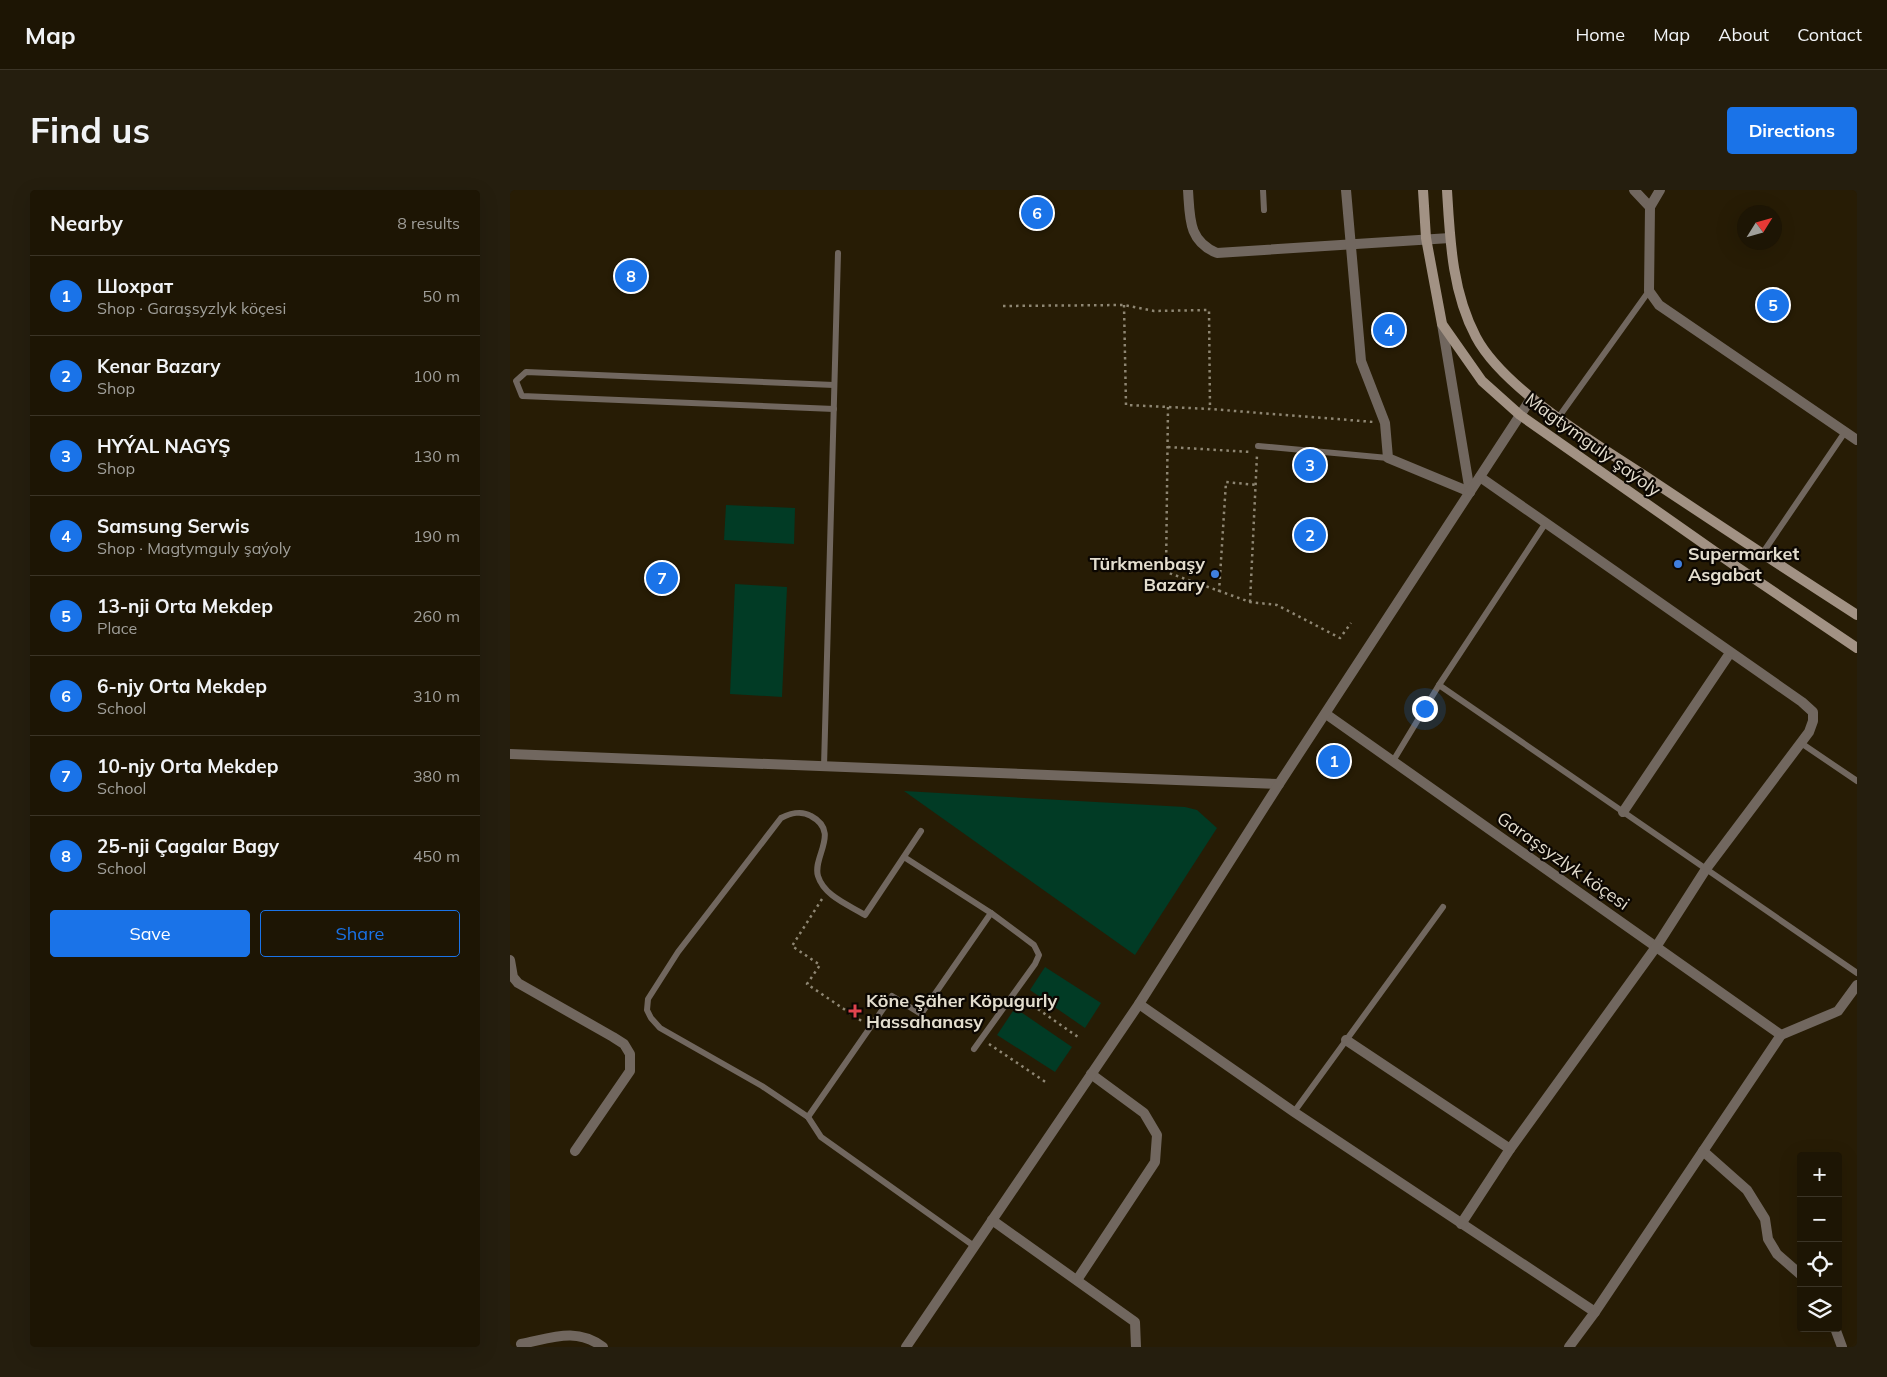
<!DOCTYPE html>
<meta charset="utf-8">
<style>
body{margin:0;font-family:Mulish,sans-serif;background:#251e0e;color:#f1f3f6}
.controls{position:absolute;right:15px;bottom:15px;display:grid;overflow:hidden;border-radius:5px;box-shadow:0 5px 20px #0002}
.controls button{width:45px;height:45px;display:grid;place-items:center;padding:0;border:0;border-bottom:1px solid #3b3426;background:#1d1504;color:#f1f3f6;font:25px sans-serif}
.compass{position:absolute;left:1227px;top:15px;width:45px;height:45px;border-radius:50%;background:#1d1504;box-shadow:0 5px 20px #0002;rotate:53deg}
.you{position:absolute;left:914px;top:518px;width:18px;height:18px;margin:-12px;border:4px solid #fff;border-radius:50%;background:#1a73e8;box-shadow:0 0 0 8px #1a73e833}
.badge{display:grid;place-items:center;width:32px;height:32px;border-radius:50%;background:#1a73e8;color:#fff;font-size:16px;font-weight:700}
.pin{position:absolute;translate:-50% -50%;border:2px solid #fff;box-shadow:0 1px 5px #0006}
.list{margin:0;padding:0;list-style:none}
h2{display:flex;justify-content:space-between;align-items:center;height:65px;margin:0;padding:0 20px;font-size:21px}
h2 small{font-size:16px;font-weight:400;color:#a09f9a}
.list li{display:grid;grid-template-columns:32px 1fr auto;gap:15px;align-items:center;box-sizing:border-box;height:80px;padding:0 20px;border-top:1px solid #3b3426}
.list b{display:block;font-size:19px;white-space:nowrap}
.list p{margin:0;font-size:16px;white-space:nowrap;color:#a09f9a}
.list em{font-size:16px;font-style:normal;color:#a09f9a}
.actions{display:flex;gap:10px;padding:15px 20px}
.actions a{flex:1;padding:11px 0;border:1px solid #1a73e8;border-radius:5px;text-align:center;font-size:18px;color:#1a73e8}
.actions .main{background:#1a73e8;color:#fff}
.icon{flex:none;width:28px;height:28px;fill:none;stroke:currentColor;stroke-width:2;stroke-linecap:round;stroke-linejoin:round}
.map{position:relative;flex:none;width:1347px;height:1157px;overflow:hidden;border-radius:5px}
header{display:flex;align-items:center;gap:30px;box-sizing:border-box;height:70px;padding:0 25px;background:#1d1504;border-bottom:1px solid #3b3426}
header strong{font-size:24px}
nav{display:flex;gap:28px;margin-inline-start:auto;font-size:18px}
.intro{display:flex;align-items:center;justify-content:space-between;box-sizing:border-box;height:120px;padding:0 30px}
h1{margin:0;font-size:35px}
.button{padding:12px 22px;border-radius:5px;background:#1a73e8;color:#fff;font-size:18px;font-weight:700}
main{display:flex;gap:30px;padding:0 30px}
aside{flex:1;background:#1d1504;border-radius:5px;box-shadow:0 5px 20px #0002}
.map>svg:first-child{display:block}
.green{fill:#013b25}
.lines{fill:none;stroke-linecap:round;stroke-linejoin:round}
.path{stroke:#8e8673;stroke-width:2.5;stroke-dasharray:2.5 4;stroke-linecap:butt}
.lane{stroke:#71675f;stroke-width:6}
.street{stroke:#71675f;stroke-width:10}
.secondary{stroke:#a29284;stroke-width:10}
.shop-dot{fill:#3f7fe0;stroke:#0c0702;stroke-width:2}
.health-dot{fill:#e0444e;stroke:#0c0702;stroke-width:2}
.labels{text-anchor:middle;stroke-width:4.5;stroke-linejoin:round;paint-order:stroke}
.street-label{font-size:18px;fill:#e3ddce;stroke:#0c0702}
.poi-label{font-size:18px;font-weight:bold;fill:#e3ddce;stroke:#0c0702;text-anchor:start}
</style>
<header>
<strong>Map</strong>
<nav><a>Home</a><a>Map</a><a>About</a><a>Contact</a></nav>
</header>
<div class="intro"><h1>Find us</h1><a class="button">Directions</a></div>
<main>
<aside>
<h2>Nearby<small>8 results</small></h2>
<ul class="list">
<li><span class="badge">1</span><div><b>Шохрат</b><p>Shop · Garaşsyzlyk köçesi</p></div><em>50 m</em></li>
<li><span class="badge">2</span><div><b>Kenar Bazary</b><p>Shop</p></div><em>100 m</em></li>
<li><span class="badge">3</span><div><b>HYÝAL NAGYŞ</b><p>Shop</p></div><em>130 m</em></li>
<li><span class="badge">4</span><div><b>Samsung Serwis</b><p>Shop · Magtymguly şaýoly</p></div><em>190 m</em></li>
<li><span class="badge">5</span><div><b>13-nji Orta Mekdep</b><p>Place</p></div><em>260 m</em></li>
<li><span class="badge">6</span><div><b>6-njy Orta Mekdep</b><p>School</p></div><em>310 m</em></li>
<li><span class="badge">7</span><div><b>10-njy Orta Mekdep</b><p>School</p></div><em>380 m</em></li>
<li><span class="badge">8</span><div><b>25-nji Çagalar Bagy</b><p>School</p></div><em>450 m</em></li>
</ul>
<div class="actions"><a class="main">Save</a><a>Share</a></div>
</aside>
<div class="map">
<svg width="1347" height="1157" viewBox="0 0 1347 1157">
<rect width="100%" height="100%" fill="#271c05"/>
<!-- green -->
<g class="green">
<polygon points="216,315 285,318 284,354 214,350"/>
<polygon points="225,394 277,397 272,507 220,504"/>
<polygon points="394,601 675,617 687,620 707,638 625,765"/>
<polygon points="535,777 591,813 575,838 520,800"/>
<polygon points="505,818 562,857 545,882 487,845"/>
</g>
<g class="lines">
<!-- path -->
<g class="path">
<polyline points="614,115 616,215 700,219 864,232"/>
<polyline points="493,116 614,115 644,121 699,120 700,219"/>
<polyline points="658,217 656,382 740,412 767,415 830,448 841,433"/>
<polyline points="658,257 741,262"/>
<polyline points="709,402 716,292 746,295"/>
<polyline points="740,412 747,265"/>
<polyline points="312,709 282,756 310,775 297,794 353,832"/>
<polyline points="512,808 568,847"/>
<polyline points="479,854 537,893"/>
</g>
<!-- lane -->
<g class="lane">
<polyline points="753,0 754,20"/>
<polyline points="324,219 12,206 6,191 16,182 324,195"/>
<polyline points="1048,228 1139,101"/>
<polyline points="748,256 878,268"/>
<polyline points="1252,364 1335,242"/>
<polyline points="929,495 1347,783"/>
<polyline points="1291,553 1347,591"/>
<polyline points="883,571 929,495 1035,334"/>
<polyline points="314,577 328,63"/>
<path d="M411 641 355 725C339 715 314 706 308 686 302 667 331 642 301 626 291 620 281 623 271 628L168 762 138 809 137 820 141 828 150 838 252 896 298 927 311 947 464 1056"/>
<polyline points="464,859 525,774 529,765 524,755 481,723"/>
<polyline points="784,922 933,717"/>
<polyline points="298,927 382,806 411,824 481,723 394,667"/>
</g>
<!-- street -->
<g class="street">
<path d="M678 0C680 28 678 51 707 63L940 48"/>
<polyline points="836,0 851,171 875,233 878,268 960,302"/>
<polyline points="1124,0 1140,17"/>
<polyline points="1150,0 1140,17 1139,101 1149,115 1347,250"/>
<polyline points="932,134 960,302"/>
<polyline points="816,524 1271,845"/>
<polyline points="0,564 769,594"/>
<polyline points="1113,622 1220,463"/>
<polyline points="0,770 3,787 8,793 103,847 114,854 120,864 120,881 65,961"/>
<polyline points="629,814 784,922 1085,1122"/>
<polyline points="836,850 1000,959"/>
<polyline points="1193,961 1237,1000 1255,1029 1258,1049 1267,1064 1291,1085"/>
<polyline points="482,1030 625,1132 626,1157"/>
<polyline points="951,1034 1000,959 1146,757 1196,679 1299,542 1303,531 1303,522 1292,512 970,287"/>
<polyline points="567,1090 645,972 647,945 634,923 581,884"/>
<polyline points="1325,1138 1332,1157"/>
<path d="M11 1154C42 1148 66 1137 93 1157"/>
<polyline points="396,1157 629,814 769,594 1022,207"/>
<polyline points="1059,1157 1085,1122 1271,845 1328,821 1347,795"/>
</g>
<!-- secondary -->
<g class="secondary">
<polyline points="913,0 916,48 932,134 972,191 1010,225 1224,375 1347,458"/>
<path d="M937 0C940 50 942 102 966 147 994 200 1088 255 1138 288 1207 334 1277 380 1347 425"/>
</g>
</g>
<!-- markers -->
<g class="shop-dot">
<circle cx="1168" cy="374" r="5"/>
<circle cx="705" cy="384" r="5"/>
</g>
<path class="health-dot" d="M342.5 813.5h5v5h5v5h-5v5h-5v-5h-5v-5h5z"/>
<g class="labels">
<!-- street labels -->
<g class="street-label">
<text transform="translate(1083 255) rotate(36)" y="6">Magtymguly şaýoly</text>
<text transform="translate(1053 671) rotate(35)" y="6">Garaşsyzlyk köçesi</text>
</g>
<!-- poi labels -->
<g class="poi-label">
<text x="1178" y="370">Supermarket<tspan x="1178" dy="21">Asgabat</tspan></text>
<text x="695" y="380" text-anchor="end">Türkmenbaşy<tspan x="695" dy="21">Bazary</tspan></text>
<text x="356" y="817">Köne Şäher Köpugurly<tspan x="356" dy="21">Hassahanasy</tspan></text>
</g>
</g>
</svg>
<div class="controls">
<button>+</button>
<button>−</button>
<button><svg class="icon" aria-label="locate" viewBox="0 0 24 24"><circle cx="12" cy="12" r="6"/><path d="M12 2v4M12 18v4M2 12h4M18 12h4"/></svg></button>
<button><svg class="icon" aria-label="layers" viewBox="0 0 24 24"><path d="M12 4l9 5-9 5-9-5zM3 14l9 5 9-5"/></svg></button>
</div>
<svg class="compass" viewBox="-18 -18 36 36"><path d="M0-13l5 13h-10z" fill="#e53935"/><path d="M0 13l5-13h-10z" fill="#a09f9a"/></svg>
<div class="you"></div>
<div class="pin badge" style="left:824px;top:571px">1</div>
<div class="pin badge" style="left:800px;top:345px">2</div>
<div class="pin badge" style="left:800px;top:275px">3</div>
<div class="pin badge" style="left:879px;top:140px">4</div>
<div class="pin badge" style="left:1263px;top:115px">5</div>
<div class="pin badge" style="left:527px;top:23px">6</div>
<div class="pin badge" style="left:152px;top:388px">7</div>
<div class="pin badge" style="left:121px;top:86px">8</div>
</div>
</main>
